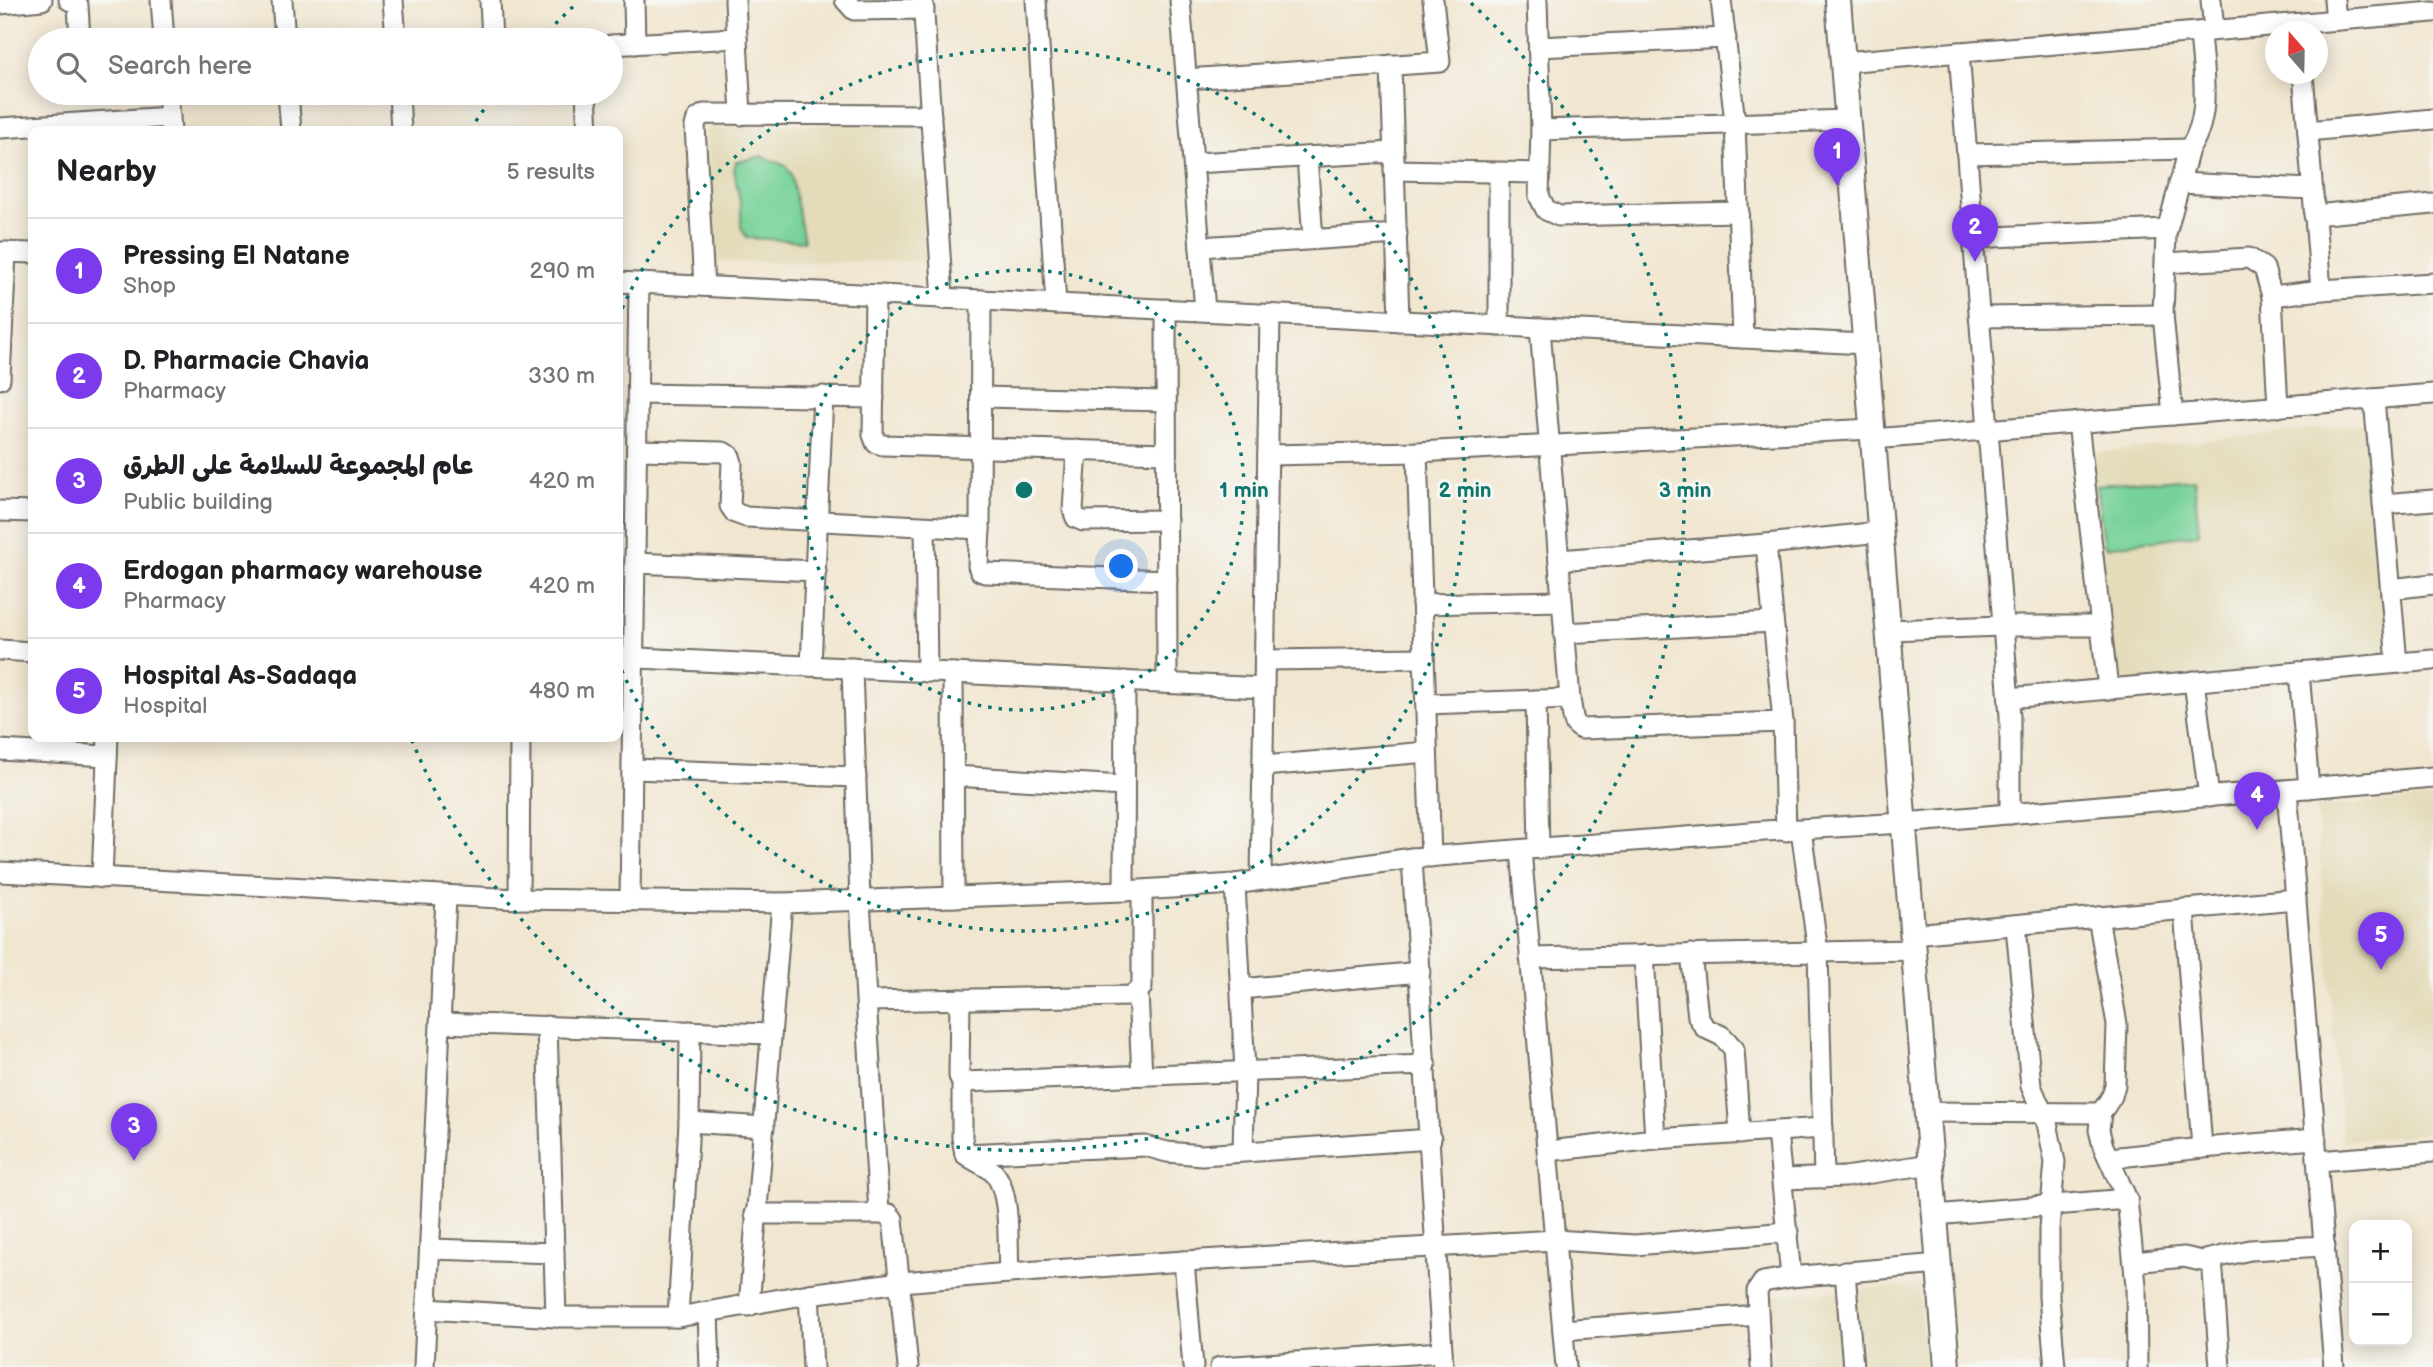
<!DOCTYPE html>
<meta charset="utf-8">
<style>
body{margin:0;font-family:"Balsamiq Sans","Playpen Sans Arabic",sans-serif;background:#f6f6f6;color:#202124}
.controls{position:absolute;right:21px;bottom:21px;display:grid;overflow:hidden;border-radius:14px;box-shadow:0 4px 18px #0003}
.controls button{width:63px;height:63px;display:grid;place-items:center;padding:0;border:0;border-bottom:2px solid #e0e0e0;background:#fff;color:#202124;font:35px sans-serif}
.compass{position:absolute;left:2265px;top:21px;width:63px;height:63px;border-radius:50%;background:#fff;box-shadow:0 4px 18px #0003;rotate:340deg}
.you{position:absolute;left:1122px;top:567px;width:24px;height:24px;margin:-18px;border:5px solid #fff;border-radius:50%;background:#1a73e8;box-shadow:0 0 0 10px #1a73e833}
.badge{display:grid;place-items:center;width:46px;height:46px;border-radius:50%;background:#7c3aed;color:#fff;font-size:23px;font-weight:700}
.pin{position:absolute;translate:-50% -58px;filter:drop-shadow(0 2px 4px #0008)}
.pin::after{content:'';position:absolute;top:37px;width:24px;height:21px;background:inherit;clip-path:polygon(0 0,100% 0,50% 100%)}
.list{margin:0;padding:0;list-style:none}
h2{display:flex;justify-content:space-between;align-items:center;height:91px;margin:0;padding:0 28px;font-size:30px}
h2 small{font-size:23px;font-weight:400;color:#757577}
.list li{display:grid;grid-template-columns:46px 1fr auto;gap:21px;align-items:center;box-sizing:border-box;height:105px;padding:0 28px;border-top:2px solid #e0e0e0}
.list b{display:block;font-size:26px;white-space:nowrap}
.list p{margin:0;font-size:23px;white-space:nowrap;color:#757577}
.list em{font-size:23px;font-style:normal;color:#757577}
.icon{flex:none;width:38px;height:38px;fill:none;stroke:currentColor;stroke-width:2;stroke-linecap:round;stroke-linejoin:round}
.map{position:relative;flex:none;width:2433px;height:1367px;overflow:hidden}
.search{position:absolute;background:#fff;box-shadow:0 4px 18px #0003;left:28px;top:28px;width:595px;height:77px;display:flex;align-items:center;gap:18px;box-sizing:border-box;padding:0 24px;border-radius:38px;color:#757577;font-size:26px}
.panel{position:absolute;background:#fff;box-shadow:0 4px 18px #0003;left:28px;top:126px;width:595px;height:616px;border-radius:14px}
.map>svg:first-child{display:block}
.built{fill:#e3dbba}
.green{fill:#77d299;stroke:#517e62;stroke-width:2}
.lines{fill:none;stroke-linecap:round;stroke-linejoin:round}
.minor-casing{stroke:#706c65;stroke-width:23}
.tertiary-casing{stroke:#706c65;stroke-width:28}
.minor{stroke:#fff;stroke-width:19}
.tertiary{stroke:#fff;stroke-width:24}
.ring{fill:none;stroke:#0f766e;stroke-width:3.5;stroke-dasharray:3.5 7}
.centre{fill:#0f766e;stroke:#f6f6f2;stroke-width:3.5}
.ring-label{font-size:21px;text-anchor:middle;font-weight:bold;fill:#0f766e;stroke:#f6f6f2;stroke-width:6;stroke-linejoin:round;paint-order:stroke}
</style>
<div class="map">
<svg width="2433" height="1367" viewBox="0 0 2433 1367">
<rect width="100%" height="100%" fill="#f6f6f2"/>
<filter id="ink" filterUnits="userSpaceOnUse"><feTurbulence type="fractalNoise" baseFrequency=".0143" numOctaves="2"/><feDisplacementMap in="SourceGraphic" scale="14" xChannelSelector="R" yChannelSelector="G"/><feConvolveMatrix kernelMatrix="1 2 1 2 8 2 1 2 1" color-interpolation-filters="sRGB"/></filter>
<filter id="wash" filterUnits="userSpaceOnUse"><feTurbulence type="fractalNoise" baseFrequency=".00686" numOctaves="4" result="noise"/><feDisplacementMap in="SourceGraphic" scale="28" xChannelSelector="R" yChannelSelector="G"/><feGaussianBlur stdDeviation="1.57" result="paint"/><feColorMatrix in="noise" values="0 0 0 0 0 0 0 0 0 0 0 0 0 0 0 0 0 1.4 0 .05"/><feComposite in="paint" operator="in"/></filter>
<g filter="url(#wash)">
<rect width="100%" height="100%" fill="#f1e6d0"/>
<!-- built -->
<g class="built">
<polygon points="921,122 931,261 717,262 707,128"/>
<polygon points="2368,423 2393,655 2109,686 2085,454"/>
<polygon points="2433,798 2433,1133 2342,1141 2316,808"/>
<polygon points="1919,1285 1925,1367 1774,1367 1769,1296"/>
</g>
<!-- green -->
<g class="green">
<polygon points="761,156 786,166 791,174 804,241 747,238 741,227 741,207 734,170 736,162"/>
<polygon points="2194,478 2199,534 2105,547 2096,485"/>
</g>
</g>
<g filter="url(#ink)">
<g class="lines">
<!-- minor casing -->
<g class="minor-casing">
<g id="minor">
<polyline points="69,0 78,5 80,40"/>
<polyline points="161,0 164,40"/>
<polyline points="282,0 285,40"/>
<polyline points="393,0 396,40"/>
<polyline points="490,0 492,40"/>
<polyline points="634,0 635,44"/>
<polyline points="735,0 741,115"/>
<polyline points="845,0 854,10 924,9"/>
<polyline points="923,0 943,299"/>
<polyline points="1036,0 1056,304"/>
<polyline points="1180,0 1205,311"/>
<polyline points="1537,0 1541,130 1539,196 1546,210 1559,216 1739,212"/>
<polyline points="1721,0 1735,122 1743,338"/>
<polyline points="2211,0 2214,30"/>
<polyline points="2334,0 2336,20"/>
<polyline points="0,4 42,0"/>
<polyline points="611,45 737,38"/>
<polyline points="1539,47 1726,38"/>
<polyline points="1959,52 2010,716 2010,814"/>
<polyline points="1843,62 2433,12"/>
<polyline points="1391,65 1399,321"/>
<polyline points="2303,74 2321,290"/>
<polyline points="1186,79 1440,62 1433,0"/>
<polyline points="168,93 171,131"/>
<polyline points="288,93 291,131"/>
<polyline points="399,93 401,131"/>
<polyline points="586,93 588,131"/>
<polyline points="0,128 170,117"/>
<polyline points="1541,130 1847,120"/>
<polyline points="2308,131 2433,119"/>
<polyline points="1967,154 2189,149"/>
<polyline points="1307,157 1313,239"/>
<polyline points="1194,163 1394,152"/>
<polyline points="1394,170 1540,173"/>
<polyline points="1499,173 1499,326"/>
<polyline points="2179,183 2312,189"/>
<polyline points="2314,215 2433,204"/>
<polyline points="1973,238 2167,229"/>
<polyline points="1200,247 1397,234"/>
<polyline points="0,252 33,253"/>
<polyline points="2166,263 2249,258 2264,268 2272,296"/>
<polyline points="618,282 1865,344"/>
<polyline points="704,286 695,126 697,119 704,114 931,115"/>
<polyline points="875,295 873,435 876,443 883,445 1166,453"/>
<polyline points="981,300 980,529 978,566 980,571 985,573 1167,580"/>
<polyline points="1166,309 1167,683"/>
<polyline points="1979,317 2163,315"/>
<polyline points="1540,328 1570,699 1573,717 1575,724 1581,729 1783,722"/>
<polyline points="0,379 6,252"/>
<polyline points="638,394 874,398"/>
<polyline points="981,397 1166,401"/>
<polyline points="2374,399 2397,663"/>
<polyline points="2278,407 2272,296 2321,290 2433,283"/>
<path d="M2173 415 2163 315 2166 234 2189 149C2213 116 2202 69 2200 32"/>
<polyline points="2078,422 2108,689"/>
<polyline points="1873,439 2433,394"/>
<polyline points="638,450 723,452 730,456 732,463 730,506 735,513 746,517 980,529"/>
<polyline points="1077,450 1073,510 1076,518 1083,521 1167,520"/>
<polyline points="1417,452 1431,857"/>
<polyline points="1268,455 1417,452 1872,429"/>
<polyline points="2383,504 2433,500"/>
<polyline points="0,511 33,512"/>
<polyline points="925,527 927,672"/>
<polyline points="1766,544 1783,722 1786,831"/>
<polyline points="1559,560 1766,544 1880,532"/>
<polyline points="635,563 816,571"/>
<polyline points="2391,589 2433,584"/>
<polyline points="1422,604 1562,601"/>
<polyline points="1888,630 2003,626 2100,626"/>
<polyline points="1564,633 1773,622"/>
<polyline points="0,650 33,652"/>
<polyline points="618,657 1264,688"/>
<polyline points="1265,660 1424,658"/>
<polyline points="811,666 823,396"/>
<polyline points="852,668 860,900 879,1212"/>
<polyline points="2299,672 2309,788"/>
<polyline points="953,673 954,897"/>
<polyline points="2194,681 2209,797"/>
<polyline points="2009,698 2433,660"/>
<polyline points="1536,700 1539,849"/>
<polyline points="1426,704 1570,699"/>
<polyline points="0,750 107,756"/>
<polyline points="1263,766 1427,752"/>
<polyline points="633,769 856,777"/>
<polyline points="954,776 1124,786"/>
<polyline points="2287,790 2334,1367"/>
<polyline points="1801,830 1818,952 1824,1178"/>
<polyline points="1521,850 1566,1367"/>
<polyline points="1412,858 1443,1367"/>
<polyline points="0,872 519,899 782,903 1124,891 1235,884 1412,858 1764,831 1904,823 2433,777"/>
<polyline points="102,878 108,737"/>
<polyline points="1261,879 1270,314"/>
<polyline points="1235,884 1245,1071 1243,1151"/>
<polyline points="1124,891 1125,681"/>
<polyline points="519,899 520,737"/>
<polyline points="630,900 639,283"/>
<polyline points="2184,909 2202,1148"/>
<polyline points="2098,917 2117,1024 2115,1085 2112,1096 2101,1113 2099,1130 2103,1146 2127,1199 2136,1285 2137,1367"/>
<polyline points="2016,926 2031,1086 2047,1123 2055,1162 2049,1229 2049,1297 2055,1367"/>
<polyline points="1913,934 2296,899"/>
<polyline points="1691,954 1698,1017 1705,1028 1722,1036 1734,1049 1740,1134"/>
<polyline points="1530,958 1914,950"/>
<polyline points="1241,989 1420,972"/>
<polyline points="1138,993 1142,1075"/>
<polyline points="960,999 959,1076 962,1082 1426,1065"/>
<polyline points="868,1001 1131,996 1142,987 1142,891"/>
<polyline points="440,1023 771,1034"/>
<polyline points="547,1026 556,1317"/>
<path d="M962 1082V1138L965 1154C974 1162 985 1164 993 1172 1012 1191 1007 1246 1009 1273"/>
<polyline points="1927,1112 2101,1113"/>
<polyline points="689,1122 764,1127"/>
<polyline points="1777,1131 1791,1277"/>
<polyline points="1655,1139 1823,1128"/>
<polyline points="1548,1151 1655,1139 1644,955"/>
<polyline points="965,1154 1145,1146 1167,1152 1202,1155 1431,1139"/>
<polyline points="2110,1158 2202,1148 2316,1139"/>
<polyline points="2318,1161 2433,1152"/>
<polyline points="1782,1179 1845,1177 1931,1164"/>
<polyline points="755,1214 889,1214 893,1219 908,1367"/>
<polyline points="1935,1215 2127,1199"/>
<polyline points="430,1249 554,1253"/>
<polyline points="2212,1259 2220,1367"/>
<polyline points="1184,1261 1193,1367"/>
<polyline points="2134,1262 2184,1257 2201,1261 2250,1250 2325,1246"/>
<polyline points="1845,1272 1853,1367"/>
<polyline points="809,1294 813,1367"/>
<polyline points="749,1306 782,903"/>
<polyline points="427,1309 556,1317 678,1317 809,1294 901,1282 1009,1273 1184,1261 1555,1240 1635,1245 1788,1232"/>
<polyline points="708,1313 710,1367"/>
<polyline points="678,1317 689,1122 690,1031"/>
<polyline points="1563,1330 1758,1315"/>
<polyline points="424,1367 446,897"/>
<polyline points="1220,1367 1442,1352"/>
<polyline points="1761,1367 1757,1291 1763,1282 1791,1277 1939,1264"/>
</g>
</g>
<!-- tertiary casing -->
<g class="tertiary-casing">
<polyline id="tertiary" points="1838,0 1947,1367"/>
</g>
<!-- minor -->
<use href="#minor" class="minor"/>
<!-- tertiary -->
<use href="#tertiary" class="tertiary"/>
</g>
</g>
<!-- distance rings -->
<g class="ring">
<circle cx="1024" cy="490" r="220"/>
<path d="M618 318A441 441 0 1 1 618 662"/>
<path d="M470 130A661 661 0 0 1 493 97M541 39A661 661 0 0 1 577 3M1471 3A661 661 0 1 1 411 738"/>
</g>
<circle cx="1024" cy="490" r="10" class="centre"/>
<g class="ring-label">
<text x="1244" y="497">1 min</text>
<text x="1465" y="497">2 min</text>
<text x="1685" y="497">3 min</text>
</g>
</svg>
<div class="controls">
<button>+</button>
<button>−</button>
</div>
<svg class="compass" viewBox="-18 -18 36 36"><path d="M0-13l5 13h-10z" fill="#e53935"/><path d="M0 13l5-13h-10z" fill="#757577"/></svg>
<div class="you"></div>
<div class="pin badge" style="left:1837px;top:186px">1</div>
<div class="pin badge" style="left:1975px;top:262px">2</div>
<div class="pin badge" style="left:134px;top:1161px">3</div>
<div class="pin badge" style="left:2257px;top:830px">4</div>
<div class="pin badge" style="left:2381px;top:970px">5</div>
<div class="search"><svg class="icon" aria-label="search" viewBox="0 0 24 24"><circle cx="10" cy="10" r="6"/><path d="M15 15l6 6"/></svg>Search here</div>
<section class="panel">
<h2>Nearby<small>5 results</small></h2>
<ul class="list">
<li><span class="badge">1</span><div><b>Pressing El Natane</b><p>Shop</p></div><em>290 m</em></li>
<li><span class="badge">2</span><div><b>D. Pharmacie Chavia</b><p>Pharmacy</p></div><em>330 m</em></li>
<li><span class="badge">3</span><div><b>عام المجموعة للسلامة على الطرق</b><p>Public building</p></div><em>420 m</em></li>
<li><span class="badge">4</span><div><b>Erdogan pharmacy warehouse</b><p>Pharmacy</p></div><em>420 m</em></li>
<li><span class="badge">5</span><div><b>Hospital As-Sadaqa</b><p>Hospital</p></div><em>480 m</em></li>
</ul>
</section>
</div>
